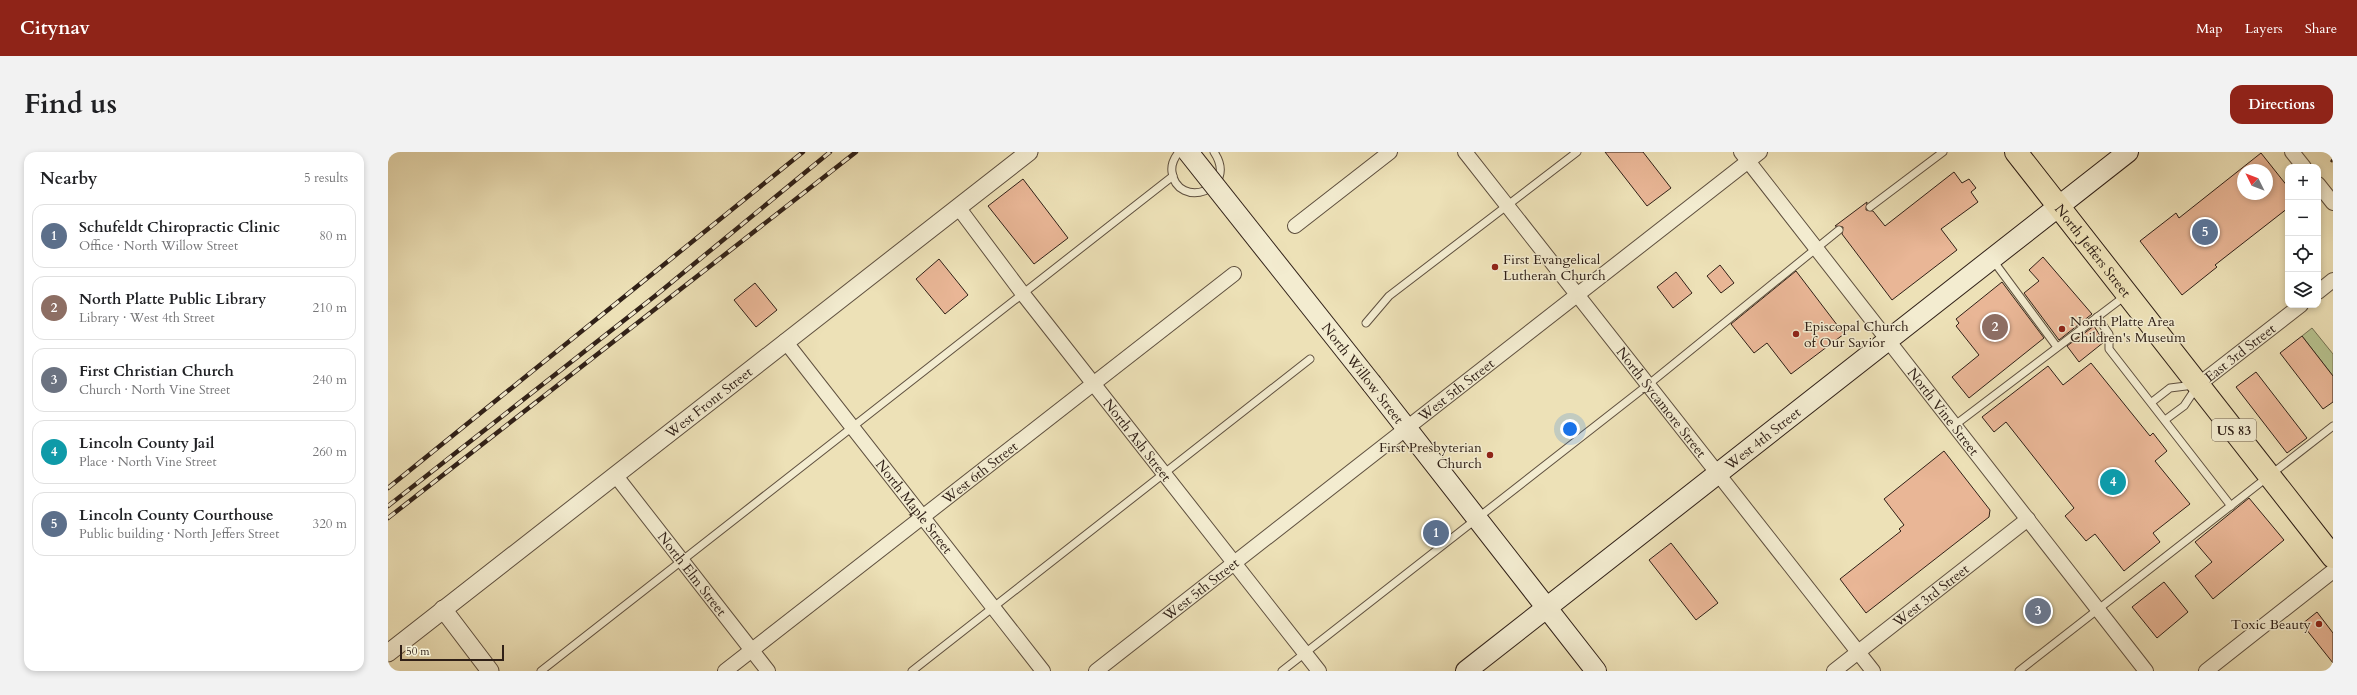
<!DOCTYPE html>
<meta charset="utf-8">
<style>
body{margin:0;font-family:Cardo,serif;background:#f2f2f2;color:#202124}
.controls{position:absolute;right:12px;top:12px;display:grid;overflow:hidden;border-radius:8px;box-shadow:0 2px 6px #0003}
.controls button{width:36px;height:36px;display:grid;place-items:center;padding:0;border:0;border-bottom:1px solid #e0e0e0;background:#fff;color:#202124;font:20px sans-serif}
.compass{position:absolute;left:1849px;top:12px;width:36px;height:36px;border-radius:50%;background:#fff;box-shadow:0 2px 6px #0003;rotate:312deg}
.scale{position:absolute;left:12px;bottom:10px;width:104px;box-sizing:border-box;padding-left:4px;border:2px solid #302017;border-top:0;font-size:11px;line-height:14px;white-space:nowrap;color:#302017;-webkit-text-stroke:3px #f3ecd0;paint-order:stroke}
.you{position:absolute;left:1182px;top:277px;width:14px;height:14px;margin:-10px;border:3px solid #fff;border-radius:50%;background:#1a73e8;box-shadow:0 0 0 6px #1a73e833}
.badge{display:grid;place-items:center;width:26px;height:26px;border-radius:50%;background:#8f2418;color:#fff;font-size:13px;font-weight:700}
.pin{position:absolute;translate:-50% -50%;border:2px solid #fff;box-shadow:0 1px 4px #0006}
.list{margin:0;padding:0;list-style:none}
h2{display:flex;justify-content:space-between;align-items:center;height:52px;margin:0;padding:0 16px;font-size:17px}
h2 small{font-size:13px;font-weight:400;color:#757577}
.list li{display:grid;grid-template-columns:26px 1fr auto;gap:12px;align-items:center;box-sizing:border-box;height:64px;margin:0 8px 8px;padding:0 8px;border:1px solid #e0e0e0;border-radius:12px}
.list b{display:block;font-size:15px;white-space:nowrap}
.list p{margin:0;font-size:13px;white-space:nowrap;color:#757577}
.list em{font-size:13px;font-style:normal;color:#757577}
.icon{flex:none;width:22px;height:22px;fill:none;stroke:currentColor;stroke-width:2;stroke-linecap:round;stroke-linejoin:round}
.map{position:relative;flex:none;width:1945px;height:519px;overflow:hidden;border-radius:12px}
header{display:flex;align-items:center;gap:24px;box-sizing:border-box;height:56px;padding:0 20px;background:#8f2418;color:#fff}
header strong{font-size:19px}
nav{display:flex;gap:22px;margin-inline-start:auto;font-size:14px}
.intro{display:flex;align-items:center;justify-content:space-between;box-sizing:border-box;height:96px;padding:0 24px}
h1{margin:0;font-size:28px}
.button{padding:10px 18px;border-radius:12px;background:#8f2418;color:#fff;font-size:14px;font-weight:700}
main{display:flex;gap:24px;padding:0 24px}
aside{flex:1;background:#fff;border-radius:12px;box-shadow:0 2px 6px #0003}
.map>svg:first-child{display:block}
.green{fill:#b7c38f;stroke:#747253}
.building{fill:#e9b696;stroke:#302017;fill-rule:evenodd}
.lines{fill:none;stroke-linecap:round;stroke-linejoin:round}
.service-casing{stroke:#5f503f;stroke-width:9}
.minor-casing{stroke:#5f503f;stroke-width:16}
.tertiary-casing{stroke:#5f503f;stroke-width:19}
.secondary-casing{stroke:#302017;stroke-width:22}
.trunk-casing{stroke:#302017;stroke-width:24}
.path{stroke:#302017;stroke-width:2.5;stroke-dasharray:3 2;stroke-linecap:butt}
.service{stroke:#f3ecd0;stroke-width:7}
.minor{stroke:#f3ecd0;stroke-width:14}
.tertiary{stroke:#f3ecd0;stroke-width:17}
.secondary{stroke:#f3ecd0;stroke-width:20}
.trunk{stroke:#ede1b7;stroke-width:22}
.rail-casing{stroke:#302017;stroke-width:4.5}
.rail{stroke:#f3ecd0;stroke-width:3;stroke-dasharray:9;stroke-linecap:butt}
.secondary-bridge-casing{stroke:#302017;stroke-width:22;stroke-linecap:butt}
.secondary-bridge{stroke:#f3ecd0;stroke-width:20}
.poi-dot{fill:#8f2418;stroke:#f3ecd0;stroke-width:1.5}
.labels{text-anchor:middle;stroke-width:3;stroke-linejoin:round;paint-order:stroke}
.shield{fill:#f3ecd0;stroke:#6a5d4e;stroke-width:1}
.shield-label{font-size:13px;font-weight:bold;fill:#302017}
.street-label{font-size:14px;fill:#302017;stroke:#f3ecd0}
.poi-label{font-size:14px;fill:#302017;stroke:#f3ecd0;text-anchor:start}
</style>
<header>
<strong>Citynav</strong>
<nav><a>Map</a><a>Layers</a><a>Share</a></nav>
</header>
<div class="intro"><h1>Find us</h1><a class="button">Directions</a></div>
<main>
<aside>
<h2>Nearby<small>5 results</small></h2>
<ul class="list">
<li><span class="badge" style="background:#5c6f8a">1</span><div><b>Schufeldt Chiropractic Clinic</b><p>Office · North Willow Street</p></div><em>80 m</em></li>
<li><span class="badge" style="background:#8d6e63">2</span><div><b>North Platte Public Library</b><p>Library · West 4th Street</p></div><em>210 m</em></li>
<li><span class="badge" style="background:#6b7280">3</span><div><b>First Christian Church</b><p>Church · North Vine Street</p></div><em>240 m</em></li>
<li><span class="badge" style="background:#0f9aa8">4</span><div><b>Lincoln County Jail</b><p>Place · North Vine Street</p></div><em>260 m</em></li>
<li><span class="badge" style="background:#5c6f8a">5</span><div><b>Lincoln County Courthouse</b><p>Public building · North Jeffers Street</p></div><em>320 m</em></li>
</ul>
</aside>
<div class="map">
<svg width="1945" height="519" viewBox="0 0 1945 519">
<rect width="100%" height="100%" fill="#ede1b7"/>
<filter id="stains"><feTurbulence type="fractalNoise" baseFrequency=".005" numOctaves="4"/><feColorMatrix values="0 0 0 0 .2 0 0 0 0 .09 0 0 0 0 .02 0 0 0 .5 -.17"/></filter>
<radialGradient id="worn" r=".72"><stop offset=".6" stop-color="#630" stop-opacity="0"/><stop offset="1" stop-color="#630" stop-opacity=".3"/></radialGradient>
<!-- green -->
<polygon class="green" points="1924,176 1945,202 1945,224 1914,184"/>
<!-- building -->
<g class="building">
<polygon points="1217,0 1255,0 1283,36 1259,54"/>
<path d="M1873 1 1900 35V56L1827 113 1829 115 1794 143 1752 89 1788 61 1791 66ZM1855 18H1879V42H1855Z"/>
<polygon points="1566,20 1574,31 1581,27 1588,36 1583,40 1590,50 1553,77 1569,98 1504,148 1454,82 1455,75 1447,74 1479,50 1478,58 1485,59 1497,74"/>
<polygon points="635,27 680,86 646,112 600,54"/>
<polygon points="1655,105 1704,162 1671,188 1636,141 1651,129 1641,118"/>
<polygon points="551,107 580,143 557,162 528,127"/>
<polygon points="1332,113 1346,131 1333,141 1319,124"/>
<polygon points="1408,119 1456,182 1403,222 1379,191 1366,201 1343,172"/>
<polygon points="1288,120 1304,141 1285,156 1269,135"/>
<polygon points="1614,130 1656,186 1581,246 1564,225 1591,203 1568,174 1571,171 1568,167"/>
<polygon points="367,131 389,158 368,175 346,148"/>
<polygon points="1706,174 1716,190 1691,210 1679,194"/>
<polygon points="1914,184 1945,224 1945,250 1935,257 1892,201"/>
<polygon points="1703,211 1762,284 1765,281 1779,299 1767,309 1802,352 1765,381 1772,390 1736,419 1707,382 1698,389 1677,364 1686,356 1618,270 1606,280 1594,265 1660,214 1675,233"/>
<polygon points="1868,220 1919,286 1899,301 1848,235"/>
<polygon points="1556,299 1602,358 1601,365 1478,461 1452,427 1513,379 1511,377 1516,373 1496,347"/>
<polygon points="1861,346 1896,388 1825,447 1807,424 1824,410 1807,390"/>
<polygon points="1283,391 1330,451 1308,468 1261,408"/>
<polygon points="1776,430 1800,460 1769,486 1744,455"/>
<polygon points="1929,460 1945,481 1945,511 1914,472"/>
</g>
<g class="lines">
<!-- service casing -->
<g class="service-casing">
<g id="service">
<path d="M791 0C786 6 783 13 784 20 789 58 852 39 826 0"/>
<polyline points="1482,55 1555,0"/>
<polyline points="1604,107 1669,195"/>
<polyline points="1709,165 1721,182 1721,197 1843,354"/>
<polyline points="978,171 1001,144 1189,0"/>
<polyline points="1764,250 1782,236 1806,233"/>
<polyline points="1777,268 1796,254 1808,236"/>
<polyline points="1567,273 1737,144"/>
<polyline points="153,519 785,24"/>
<polyline points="524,519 922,207"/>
<polyline points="894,519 1261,232 1451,78"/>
<polyline points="1631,519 1945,274"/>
</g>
</g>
<!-- minor casing -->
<g class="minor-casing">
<g id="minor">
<path id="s1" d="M1077 0 1485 519"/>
<path id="s2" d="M1353 0 1758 519"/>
<polyline points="1904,0 1916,15"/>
<polyline points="1930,32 1945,51"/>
<path id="s3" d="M570 55 635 142 931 519"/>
<polyline points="907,74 1002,0"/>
<polyline points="1930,140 1945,128"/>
<path id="s4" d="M397 189 655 519"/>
<path id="s5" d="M1810 233 1913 153"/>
<path id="s6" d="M228 324 380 519"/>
<path id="s7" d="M337 519 846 122"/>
<path id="s8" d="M708 519 1372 0"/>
<path id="s9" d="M1446 519 1640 367"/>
<polyline points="1818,519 1945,419"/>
</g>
</g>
<!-- tertiary casing -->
<g class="tertiary-casing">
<g id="tertiary">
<polyline points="55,457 102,519"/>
<path id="s10" d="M0 501 641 0"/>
</g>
</g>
<!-- secondary casing -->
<g class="secondary-casing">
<g id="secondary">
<polyline points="984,232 1208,519"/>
<path id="s11" d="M1078 519 1740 0"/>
</g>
</g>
<!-- trunk casing -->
<g class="trunk-casing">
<g id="trunk">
<path id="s12" d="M1628 0 1945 405"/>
</g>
</g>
<!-- path -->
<polyline class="path" points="1943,10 1945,7"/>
<!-- service -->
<use href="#service" class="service"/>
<!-- minor -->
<use href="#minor" class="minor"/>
<!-- tertiary -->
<use href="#tertiary" class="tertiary"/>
<!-- secondary -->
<use href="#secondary" class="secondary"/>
<!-- trunk -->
<use href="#trunk" class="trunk"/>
<!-- rail casing -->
<g class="rail-casing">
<g id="rail">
<polyline points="0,336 415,0"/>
<polyline points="0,354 267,144 442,0"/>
<polyline points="0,366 468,0"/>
</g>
</g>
<!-- rail -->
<use href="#rail" class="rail"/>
<!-- secondary-bridge casing -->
<g class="secondary-bridge-casing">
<polyline id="secondary-bridge" points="800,0 984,232"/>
</g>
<!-- secondary-bridge -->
<use href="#secondary-bridge" class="secondary-bridge"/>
</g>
<!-- markers -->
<g class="poi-dot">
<circle cx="1107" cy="115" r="4"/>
<circle cx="1674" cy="177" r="4"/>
<circle cx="1408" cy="182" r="4"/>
<circle cx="1102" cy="303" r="4"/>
<circle cx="1931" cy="472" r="4"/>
</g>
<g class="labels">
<!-- shield labels -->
<rect class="shield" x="1824" y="267" width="44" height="22" rx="3"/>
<g class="shield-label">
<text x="1846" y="283">US 83</text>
</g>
<!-- street labels -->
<g class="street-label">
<text dy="5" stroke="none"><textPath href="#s12" startOffset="125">North Jeffers Street</textPath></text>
<text dy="5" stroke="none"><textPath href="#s5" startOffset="53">East 3rd Street</textPath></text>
<text transform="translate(975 221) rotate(52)" y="5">North Willow Street</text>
<text dy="5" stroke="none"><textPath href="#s8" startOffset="457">West 5th Street</textPath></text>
<text dy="5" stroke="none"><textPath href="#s10" startOffset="407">West Front Street</textPath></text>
<text dy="5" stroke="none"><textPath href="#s1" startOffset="318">North Sycamore Street</textPath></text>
<text dy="5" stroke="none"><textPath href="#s2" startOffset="329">North Vine Street</textPath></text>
<text dy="5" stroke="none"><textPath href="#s11" startOffset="377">West 4th Street</textPath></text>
<text dy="5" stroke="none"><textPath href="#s3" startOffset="294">North Ash Street</textPath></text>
<text dy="5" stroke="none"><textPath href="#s7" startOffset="323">West 6th Street</textPath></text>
<text dy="5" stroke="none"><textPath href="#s4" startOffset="210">North Maple Street</textPath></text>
<text dy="5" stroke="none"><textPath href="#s6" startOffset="124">North Elm Street</textPath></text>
<text dy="5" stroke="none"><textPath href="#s8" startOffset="133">West 5th Street</textPath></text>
<text dy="5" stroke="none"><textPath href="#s9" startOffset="123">West 3rd Street</textPath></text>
</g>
<!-- poi labels -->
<g class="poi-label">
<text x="1115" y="112">First Evangelical<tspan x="1115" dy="16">Lutheran Church</tspan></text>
<text x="1682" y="174">North Platte Area<tspan x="1682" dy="16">Children's Museum</tspan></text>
<text x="1416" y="179">Episcopal Church<tspan x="1416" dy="16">of Our Savior</tspan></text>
<text x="1094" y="300" text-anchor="end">First Presbyterian<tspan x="1094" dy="16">Church</tspan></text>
<text x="1923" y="477" text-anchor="end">Toxic Beauty</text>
</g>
</g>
<rect width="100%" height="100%" filter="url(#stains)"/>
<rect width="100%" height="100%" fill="url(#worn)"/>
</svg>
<div class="controls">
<button>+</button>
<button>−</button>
<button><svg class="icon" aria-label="locate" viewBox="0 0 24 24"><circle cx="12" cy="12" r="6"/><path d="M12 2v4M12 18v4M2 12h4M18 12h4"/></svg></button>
<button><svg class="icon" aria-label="layers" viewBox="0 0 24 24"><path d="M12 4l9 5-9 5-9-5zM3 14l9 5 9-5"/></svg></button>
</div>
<svg class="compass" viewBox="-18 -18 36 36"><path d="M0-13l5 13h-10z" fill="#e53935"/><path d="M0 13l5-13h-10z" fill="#757577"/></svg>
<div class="scale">50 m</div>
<div class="you"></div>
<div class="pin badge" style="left:1048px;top:381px;background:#5c6f8a">1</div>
<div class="pin badge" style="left:1607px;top:175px;background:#8d6e63">2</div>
<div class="pin badge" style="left:1650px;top:459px;background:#6b7280">3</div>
<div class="pin badge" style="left:1725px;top:330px;background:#0f9aa8">4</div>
<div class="pin badge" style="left:1817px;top:80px;background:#5c6f8a">5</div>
</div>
</main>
